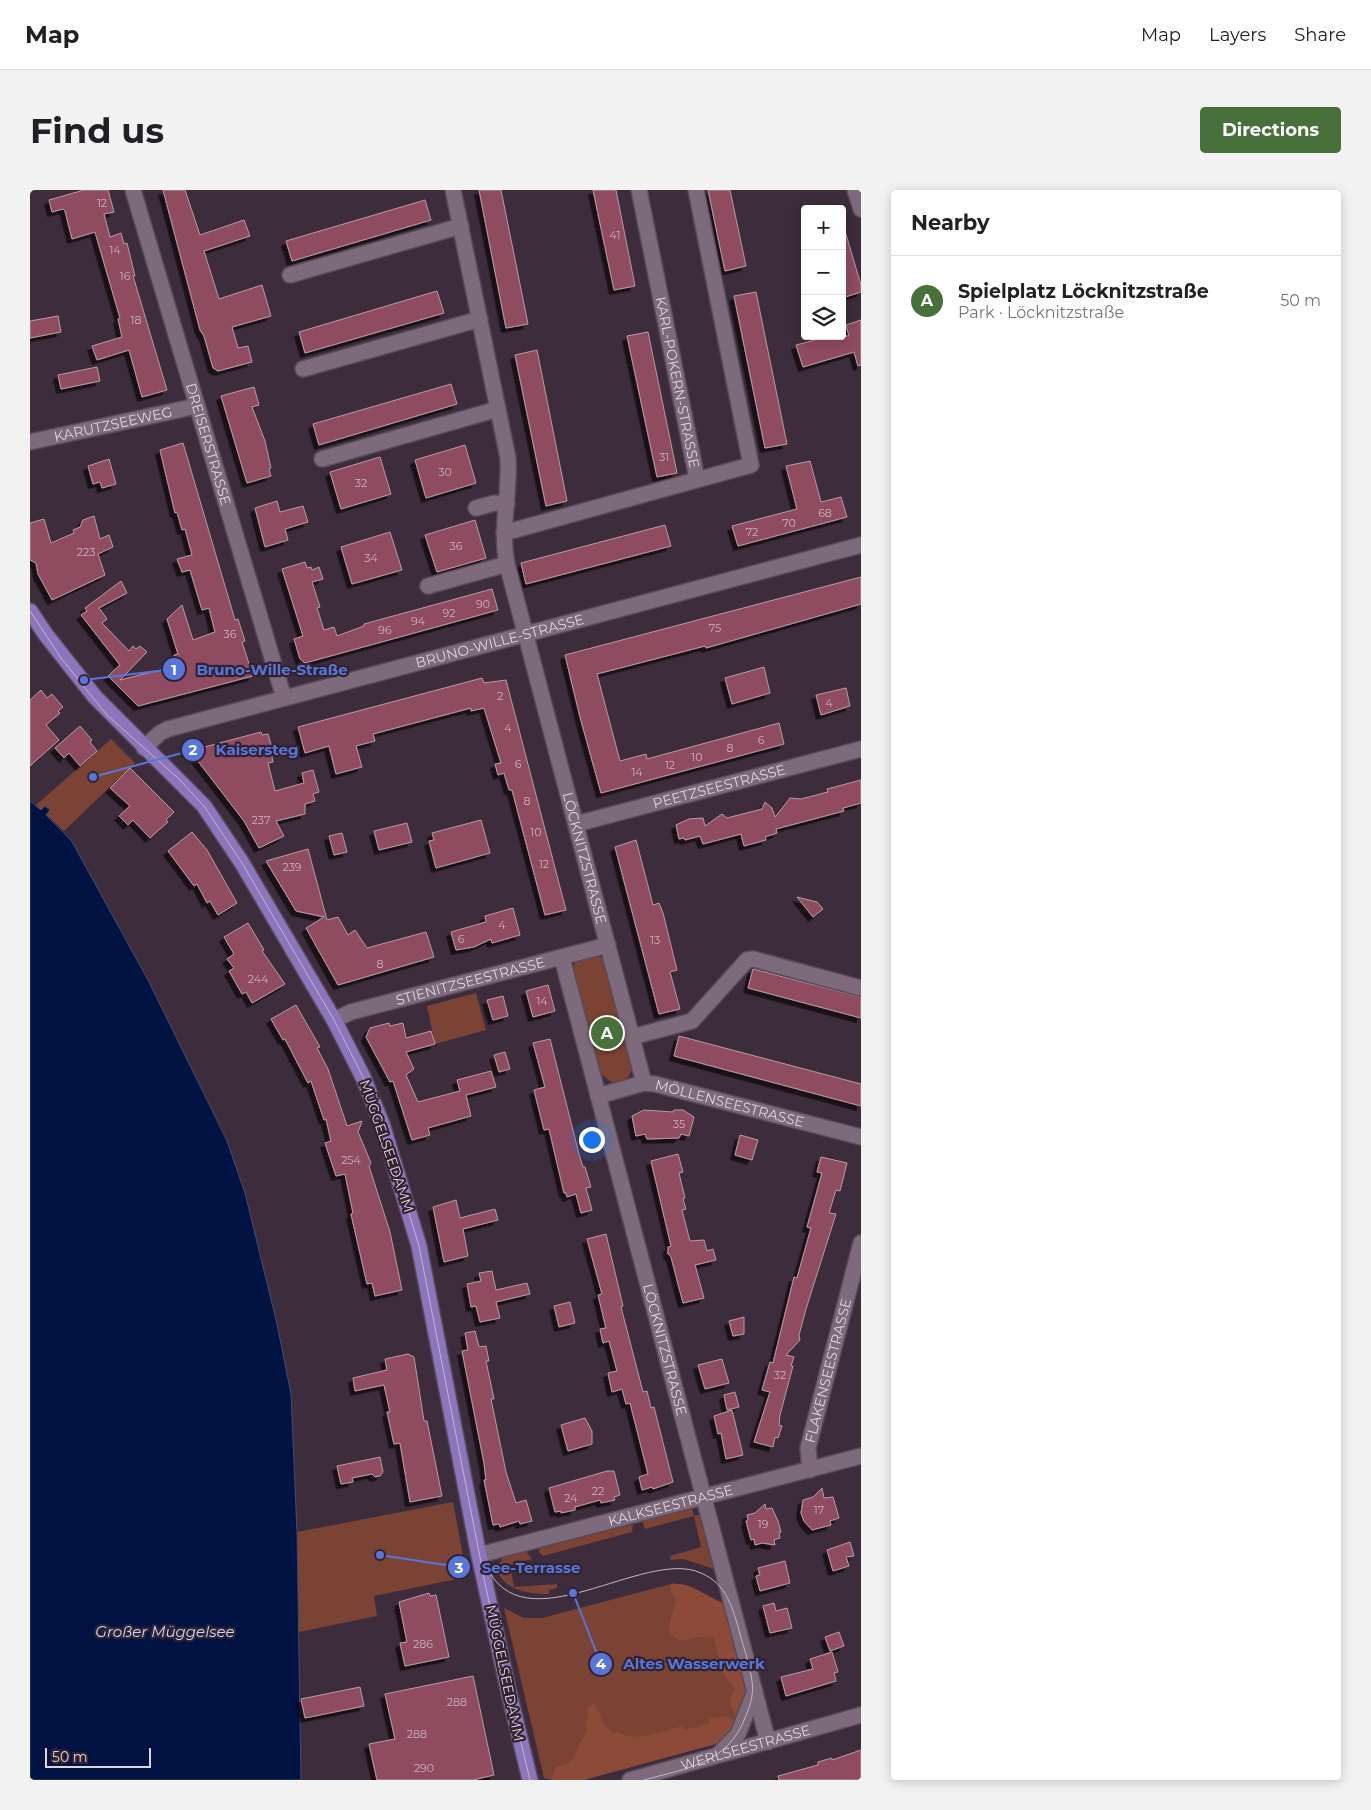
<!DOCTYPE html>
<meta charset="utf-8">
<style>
body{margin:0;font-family:Montserrat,sans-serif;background:#f2f2f2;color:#202124}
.controls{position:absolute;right:15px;top:15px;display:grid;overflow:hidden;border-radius:5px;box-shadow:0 2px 12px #0003}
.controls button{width:45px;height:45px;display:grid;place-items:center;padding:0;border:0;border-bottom:1px solid #e0e0e0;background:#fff;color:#202124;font:25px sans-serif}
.scale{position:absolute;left:15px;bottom:12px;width:106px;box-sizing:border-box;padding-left:5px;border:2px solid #dfd4de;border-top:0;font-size:14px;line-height:18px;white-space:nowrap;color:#dfd4de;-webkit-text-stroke:4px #322232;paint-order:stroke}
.you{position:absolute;left:561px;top:949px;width:18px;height:18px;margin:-12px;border:4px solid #fff;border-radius:50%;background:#1a73e8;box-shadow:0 0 0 8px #1a73e833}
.badge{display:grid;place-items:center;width:32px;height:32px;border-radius:50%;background:#48703b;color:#fff;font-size:16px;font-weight:700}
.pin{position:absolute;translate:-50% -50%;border:2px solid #fff;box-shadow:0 1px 5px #0006}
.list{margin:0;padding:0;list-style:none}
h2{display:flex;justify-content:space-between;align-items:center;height:65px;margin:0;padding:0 20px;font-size:21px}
h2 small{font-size:16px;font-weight:400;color:#757577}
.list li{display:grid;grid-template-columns:32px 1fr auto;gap:15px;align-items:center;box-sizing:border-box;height:90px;padding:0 20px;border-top:1px solid #e0e0e0}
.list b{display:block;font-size:19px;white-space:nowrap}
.list p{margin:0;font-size:16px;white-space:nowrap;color:#757577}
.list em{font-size:16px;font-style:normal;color:#757577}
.icon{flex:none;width:28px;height:28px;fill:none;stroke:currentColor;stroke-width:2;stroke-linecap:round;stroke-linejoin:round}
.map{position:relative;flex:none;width:831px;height:1590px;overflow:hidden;border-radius:5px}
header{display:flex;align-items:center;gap:30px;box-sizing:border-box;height:70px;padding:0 25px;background:#fff;border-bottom:1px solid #e0e0e0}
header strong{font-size:24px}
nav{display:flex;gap:28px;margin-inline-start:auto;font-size:18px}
.intro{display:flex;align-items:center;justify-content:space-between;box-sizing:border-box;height:120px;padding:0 30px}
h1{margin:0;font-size:35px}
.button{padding:12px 22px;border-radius:5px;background:#48703b;color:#fff;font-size:18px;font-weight:700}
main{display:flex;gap:30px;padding:0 30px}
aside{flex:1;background:#fff;border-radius:5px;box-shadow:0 2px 12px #0003}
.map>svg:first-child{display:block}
.green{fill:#7a4334}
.forest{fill:#8d4a39}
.water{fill:#001342;stroke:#434d71}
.building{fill:#8f4b60;stroke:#b99ca3;filter:url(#shadow)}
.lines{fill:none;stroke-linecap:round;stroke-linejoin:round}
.minor-casing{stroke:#584a57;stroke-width:18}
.major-casing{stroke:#584a57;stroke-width:18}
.minor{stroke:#7d6a7d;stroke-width:15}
.major{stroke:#8d75bd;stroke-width:15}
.tram{stroke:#c3b7c2;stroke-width:1}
.labels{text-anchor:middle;stroke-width:4.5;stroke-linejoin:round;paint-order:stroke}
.number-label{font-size:11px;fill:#cbb2be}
.street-label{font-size:14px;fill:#dfd4de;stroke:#322232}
.water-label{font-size:15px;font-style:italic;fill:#c4d9f9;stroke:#322232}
.leader{fill:none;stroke:#5776da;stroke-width:2}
.callout-dot{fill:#5776da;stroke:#322232;stroke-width:2}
.mark-label{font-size:15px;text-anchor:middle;font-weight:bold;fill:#fff}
.callout-label{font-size:15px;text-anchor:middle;font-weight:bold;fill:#5776da;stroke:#322232;stroke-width:4.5;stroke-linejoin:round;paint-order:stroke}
</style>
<header>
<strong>Map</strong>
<nav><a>Map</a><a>Layers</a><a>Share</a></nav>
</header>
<div class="intro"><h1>Find us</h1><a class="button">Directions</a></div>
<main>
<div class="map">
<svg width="831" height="1590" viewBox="0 0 831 1590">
<defs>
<filter id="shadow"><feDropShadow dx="-4.5" dy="4.5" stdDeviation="0" flood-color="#0009"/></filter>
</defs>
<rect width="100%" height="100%" fill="#3c2c3c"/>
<!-- green -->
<g class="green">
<polygon points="81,549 105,573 34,641 16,624 15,616 11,620 6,615"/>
<polygon points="566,765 575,769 603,877 597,890 585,895 571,884 565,875 541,781 547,769"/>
<polygon points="446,803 456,840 405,854 397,816"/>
<polygon points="423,1312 437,1387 344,1406 347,1426 269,1442 267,1342"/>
<polygon points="662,1318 664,1326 672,1324 687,1380 653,1369 641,1370 640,1366 671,1357 664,1326 615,1339 612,1331"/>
<polygon points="603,1334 602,1342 513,1366 509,1362 510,1358"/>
<path d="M496 1361 502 1369 480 1375 484 1397 527 1394V1398L519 1400V1404C497 1404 471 1400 465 1375L472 1371 471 1367Z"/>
<path d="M641 1394C661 1392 675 1406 693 1413L716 1491 708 1535 554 1590H521L514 1588 474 1418 494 1428H512Z"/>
</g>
<!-- forest -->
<g class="forest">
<path d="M641 1394C661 1392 675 1406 693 1413L718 1501 712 1525H705C699 1516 699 1508 705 1499L692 1482 684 1448 671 1447 650 1451 640 1444 639 1437 646 1410 641 1402Z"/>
<path d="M563 1512 572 1528 570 1530 584 1544 586 1541C602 1554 635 1541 652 1536L654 1540 680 1533 679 1529 695 1526 710 1531 697 1551 554 1590H522L525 1577C552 1574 542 1558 557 1543L556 1532 558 1528 557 1518 562 1516Z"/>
</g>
<!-- water -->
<polygon class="water" points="0,611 11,620 15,616 20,620 16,625 41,650 119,792 197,951 215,1003 247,1134 261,1204 267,1342 271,1590 0,1590"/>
<!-- building -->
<g class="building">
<polygon points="54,0 78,0 84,22 74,24 80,47 91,43 94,54 97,53 105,86 103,86 137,200 112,207 99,160 67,170 62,156 92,147 88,129 90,128 65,42 42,49 35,21 33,19 22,22 19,10"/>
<polygon points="133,0 155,0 170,45 214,30 220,46 174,61 189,109 232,95 241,126 202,137 208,158 218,156 222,172 188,181 183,178 174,146 170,140"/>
<polygon points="449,0 471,0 498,134 476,138"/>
<polygon points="563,0 586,0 605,96 584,100"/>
<polygon points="678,0 700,0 716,76 695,81"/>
<polygon points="395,10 401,30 262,71 256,51"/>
<polygon points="812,41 815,41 831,95 831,102 812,108"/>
<polygon points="407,101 414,123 275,163 269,142"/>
<polygon points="726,102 757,254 735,258 704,106"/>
<polygon points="28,126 31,142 0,148 0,131"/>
<polygon points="831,130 831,175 828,176 824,162 773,177 766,155 800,146 819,146 816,135"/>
<polygon points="618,142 647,283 627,287 597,146"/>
<polygon points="507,160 537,311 516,316 485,165"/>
<polygon points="67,177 70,191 31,199 28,185"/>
<polygon points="421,194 427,214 289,255 283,234"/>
<polygon points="224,197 229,215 222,217 235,251 241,278 239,279 241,286 217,293 191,206"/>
<polygon points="153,253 205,430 208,429 215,451 212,452 223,486 108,516 78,486 90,475 51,425 57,421 55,418 91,391 97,403 69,418 77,429 72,433 99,461 103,456 106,459 110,456 117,462 90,490 147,476 144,465 148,464 137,429 152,415 163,450 185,442 179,418 172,420 160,380 152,382 147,369 162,365 155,339 152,340 147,322 145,323 130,260"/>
<polygon points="435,255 446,293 396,308 385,270"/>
<polygon points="350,267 361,304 311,319 300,282"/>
<polygon points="79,269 86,294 72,298 70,292 63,294 58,276"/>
<polygon points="780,271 791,312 811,307 817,327 708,356 702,336 767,319 756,276"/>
<polygon points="247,311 250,322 273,316 278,332 255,339 258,350 235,357 225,318"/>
<polygon points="64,326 70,349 79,345 83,357 68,364 75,385 22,410 8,384 6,373 0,370 0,333 14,329 21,353 44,343 43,340 50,337 53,330"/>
<polygon points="445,330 456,368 407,382 395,345"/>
<polygon points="635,335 641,356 496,394 491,373"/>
<polygon points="360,342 372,380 322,394 311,357"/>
<polygon points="275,372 277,378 281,377 282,380 289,377 293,389 282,392 290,417 287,418 294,440 304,437 307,446 334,436 334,434 462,399 468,420 275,473 270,469 264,449 273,446 252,379"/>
<polygon points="831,387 831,414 676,458 675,456 567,484 590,571 616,564 617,569 749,533 754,554 571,603 550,527 535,465"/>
<polygon points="734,477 740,503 702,514 695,488"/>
<polygon points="452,488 454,493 476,490 536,720 515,725 482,600 479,600 474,583 468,585 465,574 471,573 454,518 441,521 441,518 343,544 345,551 326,556 332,577 306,584 299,556 275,563 268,537"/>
<polygon points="816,498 820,516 791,525 786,505"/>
<polygon points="11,500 17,508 22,504 33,517 28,521 30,523 16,535 29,550 0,576 0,510"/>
<polygon points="50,536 62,550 60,552 67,561 50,576 39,563 34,568 25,558"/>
<polygon points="231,542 232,545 238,544 243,561 241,561 243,572 238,573 245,601 274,593 272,583 283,580 289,602 283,604 285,611 275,614 275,624 246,631 254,646 229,658 214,631 164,566 167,559"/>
<polygon points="100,578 144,622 136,630 138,632 120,648 103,630 98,635 89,626 100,616 80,598"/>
<polygon points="831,590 831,613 813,618 814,621 746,639 747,643 735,647 736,650 714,656 711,644 673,654 670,646 655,650 654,648 649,649 646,635 659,629 673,628 675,636 692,624 697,628 732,619 735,612 742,618 745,627 760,608 771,609 798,602 797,599"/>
<polygon points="451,630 460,663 406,678 399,651 404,650 402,643"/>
<polygon points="377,633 382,652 349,660 344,641"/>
<polygon points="162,642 177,660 207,713 188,725 180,711 177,713 167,694 164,696 138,661"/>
<polygon points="312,643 317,662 304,665 299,646"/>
<polygon points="606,650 623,715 629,713 633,723 647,780 640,782 650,819 629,824 585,657"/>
<polygon points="278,659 297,730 308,727 318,745 325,740 337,758 396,742 404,767 308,795 276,738 294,727 266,721 236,671"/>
<polygon points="767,707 787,712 793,719 783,727"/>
<polygon points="483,718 490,745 462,753 461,749 444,757 426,760 421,742 456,732 455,726"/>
<polygon points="218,733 234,760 232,761 255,794 222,813 216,802 212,804 199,781 204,778 197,769 204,764 194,747"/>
<polygon points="723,779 831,807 831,828 718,798"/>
<polygon points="518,795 525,821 503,827 496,801"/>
<polygon points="473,806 478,826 463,830 457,810"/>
<polygon points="266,815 290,857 287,858 298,879 317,936 332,931 328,942 341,973 339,976 360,1042 372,1100 345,1106 342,1093 337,1094 321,1024 323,1023 315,984 306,986 295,953 301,951 296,929 294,930 281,891 278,893 255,849 253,850 241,829"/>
<polygon points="359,833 360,836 373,833 376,848 401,841 405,854 376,862 384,879 376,885 388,912 430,901 427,890 461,881 466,897 436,905 441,926 398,938 400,945 382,950 363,891 360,892 336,847 340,838"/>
<polygon points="649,846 831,894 831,916 644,866"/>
<polygon points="520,849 549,964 553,977 555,977 561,997 556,998 562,1020 551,1023 546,1004 537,1007 536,1003 534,1003 519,939 514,940 504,900 515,897 503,853"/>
<polygon points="475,862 480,879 469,882 464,865"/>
<polygon points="614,920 643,922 644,920 653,920 664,927 659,946 651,944 649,948 617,949 615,944 606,946 602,926"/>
<polygon points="710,945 728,950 722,970 705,965"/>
<polygon points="648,964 653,982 649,983 655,1008 653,1009 656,1019 652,1020 660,1051 674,1050 677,1061 683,1059 686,1070 665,1075 674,1108 653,1113 641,1067 638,1064 638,1057 641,1056 621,971"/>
<polygon points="791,967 817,973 810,1001 806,1000 799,1023 806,1024 776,1119 769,1145 770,1150 756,1165 764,1167 761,1176 763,1176 750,1225 749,1235 752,1236 748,1248 745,1247 743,1257 724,1252 740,1202 732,1200 740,1172 743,1173 764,1087 767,1088 781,1038 777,1037 792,983 787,982"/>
<polygon points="426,1010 430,1028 465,1019 468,1030 433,1039 438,1066 414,1072 403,1017"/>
<polygon points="576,1044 593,1116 591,1117 613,1202 617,1201 621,1218 624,1217 643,1292 623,1299 622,1297 612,1300 609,1287 618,1284 600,1213 596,1214 592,1199 582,1202 578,1183 587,1181 579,1151 573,1153 570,1139 576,1138 568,1105 572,1104 557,1049"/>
<polygon points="462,1081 466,1100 497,1093 500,1104 466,1112 470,1128 450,1132 446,1116 441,1117 437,1094 451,1091 449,1083"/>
<polygon points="540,1112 545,1133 529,1137 524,1116"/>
<polygon points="714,1127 714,1144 703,1146 699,1131"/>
<polygon points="445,1141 449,1157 456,1156 459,1171 456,1171 464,1209 461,1209 476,1282 486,1313 496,1310 502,1331 490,1334 489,1331 470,1337 469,1334 463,1335 454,1290 456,1290 454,1273 432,1161 438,1160 435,1143"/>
<polygon points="378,1164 384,1167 394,1231 397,1231 412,1306 380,1312 370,1253 364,1254 357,1222 360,1222 354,1195 325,1201 323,1188 357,1180 355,1169"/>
<polygon points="692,1169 699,1193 675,1199 668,1175"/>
<polygon points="705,1202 709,1217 697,1220 694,1205"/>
<polygon points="702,1220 713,1265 696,1269 691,1243 688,1244 684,1226"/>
<polygon points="555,1228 562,1241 562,1254 538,1261 531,1235"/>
<polygon points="350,1267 353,1282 350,1286 345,1287 342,1284 322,1288 323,1292 311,1294 307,1276"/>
<polygon points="577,1281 584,1281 590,1305 584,1307 585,1310 571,1313 570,1310 545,1317 545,1320 531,1323 531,1321 525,1322 519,1298"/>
<polygon points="792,1298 794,1308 803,1307 809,1328 800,1331 801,1335 782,1340 774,1331 771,1323 773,1310 783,1307"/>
<polygon points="735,1314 736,1319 742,1318 748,1331 751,1342 749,1343 750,1348 744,1350 745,1355 732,1353 725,1355 724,1349 721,1350 716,1331 718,1330 717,1325 725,1323"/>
<polygon points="820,1352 824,1366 816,1367 819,1376 803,1381 797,1360"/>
<polygon points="755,1371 760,1393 730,1401 726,1386 730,1385 728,1378"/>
<polygon points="399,1403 400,1406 406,1405 419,1467 375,1476 370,1453 377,1452 369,1412"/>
<polygon points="744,1413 746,1421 757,1418 762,1438 740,1443 733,1416"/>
<polygon points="809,1442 814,1456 800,1461 795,1447"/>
<polygon points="802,1462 808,1482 804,1483 806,1491 756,1506 751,1487 783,1479 780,1469"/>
<polygon points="443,1486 464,1585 443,1590 347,1590 339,1554 365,1549 355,1504"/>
<polygon points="330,1497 334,1516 275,1528 271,1509"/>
<polygon points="831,1560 831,1590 749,1590 748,1586 788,1575 788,1572 802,1568 802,1570"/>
</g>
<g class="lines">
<!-- minor casing -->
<g class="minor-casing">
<g id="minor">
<path id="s1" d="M103 0 254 508"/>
<path id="s2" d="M423 0 478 268C480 304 470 339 477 374L614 893"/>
<path id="s3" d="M609 0 667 289"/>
<polyline points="825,0 831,19"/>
<polyline points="260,85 431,36"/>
<polyline points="273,179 450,129"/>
<path id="s4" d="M0 252 167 216"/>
<polyline points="292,269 468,219"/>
<polyline points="446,318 465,313 477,314"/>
<polyline points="474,343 721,275 666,0"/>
<polyline points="398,396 477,374"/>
<path id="s5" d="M114 558 130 543 138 539 831 355"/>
<path id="s6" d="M546 634 831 559"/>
<path id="s7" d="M532 768 738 1552"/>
<path id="s8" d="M304 830 321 822 578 755"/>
<polyline points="602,847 662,831 717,770 723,769 831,798"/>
<path id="s9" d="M568 906 614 893 625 894 831 947"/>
<path id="s10" d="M780 1280 778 1258 831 1053"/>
<path id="s11" d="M449 1365 831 1266"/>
<polyline points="689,1564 708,1544 725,1501"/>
<path id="s12" d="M600 1590 831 1525"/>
</g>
</g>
<!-- major casing -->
<g class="major-casing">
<polyline id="major" points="0,421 16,445 65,507 174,616 212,673 304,830 333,887 352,934 389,1056 447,1356 478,1499 500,1590"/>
</g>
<!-- minor -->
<use href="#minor" class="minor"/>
<!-- major -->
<use href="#major" class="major"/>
<!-- tram -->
<g class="tram">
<polyline points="0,421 31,468 77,525 148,588 174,616 212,673 304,830 333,887 352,934 389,1056 456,1398 478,1499 500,1590"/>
<path d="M456 1375C492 1459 614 1357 671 1383 697 1394 703 1419 710 1444 714 1459 720 1475 722 1491 724 1505 720 1516 715 1528 697 1574 657 1578 614 1590"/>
</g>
</g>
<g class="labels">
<!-- number labels -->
<g class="number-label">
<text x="72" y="17">12</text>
<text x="585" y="49">41</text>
<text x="85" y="64">14</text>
<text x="95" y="90">16</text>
<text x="106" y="134">18</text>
<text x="634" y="271">31</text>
<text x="415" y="286">30</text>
<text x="331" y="297">32</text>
<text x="795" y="327">68</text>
<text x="759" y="337">70</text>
<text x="722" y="346">72</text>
<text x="426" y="360">36</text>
<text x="56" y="366">223</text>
<text x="341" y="372">34</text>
<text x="453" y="418">90</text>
<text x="419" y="427">92</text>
<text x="388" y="435">94</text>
<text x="685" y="442">75</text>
<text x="355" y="444">96</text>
<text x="200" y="448">36</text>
<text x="470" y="510">2</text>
<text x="799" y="517">4</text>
<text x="478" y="542">4</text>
<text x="731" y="554">6</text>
<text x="700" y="562">8</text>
<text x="667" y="571">10</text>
<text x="488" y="578">6</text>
<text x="640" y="579">12</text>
<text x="607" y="586">14</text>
<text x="497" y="615">8</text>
<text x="231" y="634">237</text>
<text x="506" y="646">10</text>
<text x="514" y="678">12</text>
<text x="262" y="681">239</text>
<text x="472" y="739">4</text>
<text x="431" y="753">6</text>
<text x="625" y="754">13</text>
<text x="350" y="778">8</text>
<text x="228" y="793">244</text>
<text x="512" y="815">14</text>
<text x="649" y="938">35</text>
<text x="321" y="974">254</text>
<text x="750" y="1189">32</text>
<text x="568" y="1305">22</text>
<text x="541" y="1312">24</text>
<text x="789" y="1324">17</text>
<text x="733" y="1338">19</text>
<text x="393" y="1458">286</text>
<text x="427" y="1516">288</text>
<text x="387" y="1548">288</text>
<text x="394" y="1582">290</text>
</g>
<!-- street labels -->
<g class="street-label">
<text dy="5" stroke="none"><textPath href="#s3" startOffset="196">KARL-POKERN-STRASSE</textPath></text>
<text dy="5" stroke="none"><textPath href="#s4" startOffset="85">KARUTZSEEWEG</textPath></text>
<text dy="5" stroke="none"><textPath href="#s1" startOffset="265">DREISERSTRASSE</textPath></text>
<text dy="5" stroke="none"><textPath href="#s5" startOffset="374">BRUNO-WILLE-STRASSE</textPath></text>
<text dy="5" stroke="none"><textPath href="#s6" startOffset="148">PEETZSEESTRASSE</textPath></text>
<text dy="5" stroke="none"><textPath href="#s2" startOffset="684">LÖCKNITZSTRASSE</textPath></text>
<text dy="5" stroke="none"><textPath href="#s8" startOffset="142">STIENITZSEESTRASSE</textPath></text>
<text dy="5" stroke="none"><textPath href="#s9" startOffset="136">MÖLLENSEESTRASSE</textPath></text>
<text transform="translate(357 956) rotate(71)" y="5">MÜGGELSEEDAMM</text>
<text dy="5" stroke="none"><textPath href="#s7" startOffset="405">LÖCKNITZSTRASSE</textPath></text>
<text dy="5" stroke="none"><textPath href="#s10" startOffset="102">FLAKENSEESTRASSE</textPath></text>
<text dy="5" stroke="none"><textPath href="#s11" startOffset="198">KALKSEESTRASSE</textPath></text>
<text transform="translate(475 1483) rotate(78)" y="5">MÜGGELSEEDAMM</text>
<text dy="5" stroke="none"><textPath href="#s12" startOffset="120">WERLSEESTRASSE</textPath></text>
</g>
<!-- water labels -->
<g class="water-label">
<text x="135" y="1447">Großer Müggelsee</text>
</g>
</g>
<!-- callouts -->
<path class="leader" d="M54 490L144 479M63 587L163 560M350 1365L429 1377M543 1403L571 1474"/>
<g class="callout-dot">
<circle cx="54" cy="490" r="5"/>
<circle cx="63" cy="587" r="5"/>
<circle cx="350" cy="1365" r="5"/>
<circle cx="543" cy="1403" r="5"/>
<circle cx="144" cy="479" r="12"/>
<circle cx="163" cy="560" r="12"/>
<circle cx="429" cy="1377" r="12"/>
<circle cx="571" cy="1474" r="12"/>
</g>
<g class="mark-label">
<text x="144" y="485">1</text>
<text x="163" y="565">2</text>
<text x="429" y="1383">3</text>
<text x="571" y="1479">4</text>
</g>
<g class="callout-label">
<text x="242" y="485">Bruno-Wille-Straße</text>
<text x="227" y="565">Kaisersteg</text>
<text x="501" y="1383">See-Terrasse</text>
<text x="664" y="1479">Altes Wasserwerk</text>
</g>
</svg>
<div class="controls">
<button>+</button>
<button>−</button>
<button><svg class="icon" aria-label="layers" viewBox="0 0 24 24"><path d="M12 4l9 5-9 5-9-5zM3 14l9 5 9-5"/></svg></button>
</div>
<div class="scale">50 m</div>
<div class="you"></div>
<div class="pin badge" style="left:577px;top:843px">A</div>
</div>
<aside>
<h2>Nearby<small></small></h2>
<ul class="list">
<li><span class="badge">A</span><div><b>Spielplatz Löcknitzstraße</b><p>Park · Löcknitzstraße</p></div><em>50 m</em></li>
</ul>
</aside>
</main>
